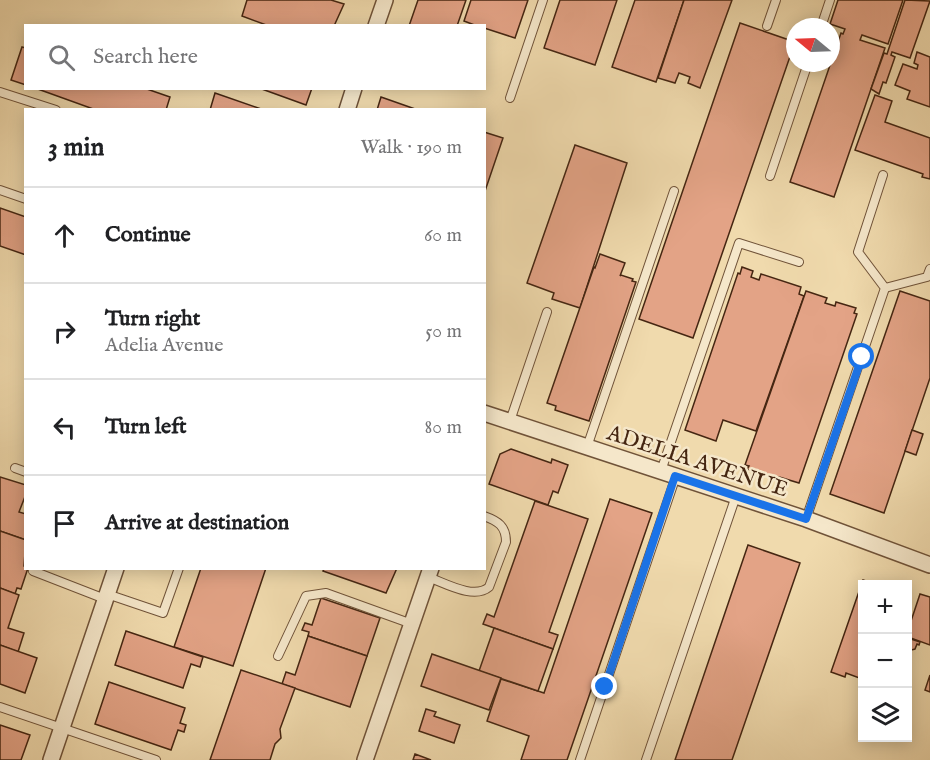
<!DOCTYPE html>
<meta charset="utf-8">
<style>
body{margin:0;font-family:"IM FELL English",serif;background:#f2f2f2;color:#202124}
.controls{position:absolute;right:18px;bottom:18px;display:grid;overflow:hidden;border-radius:0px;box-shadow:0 3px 15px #0003}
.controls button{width:54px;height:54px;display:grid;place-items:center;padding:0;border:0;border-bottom:2px solid #e0e0e0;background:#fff;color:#202124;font:30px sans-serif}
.compass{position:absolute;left:786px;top:18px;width:54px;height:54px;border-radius:50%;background:#fff;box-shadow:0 3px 15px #0003;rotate:289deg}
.stop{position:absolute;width:18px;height:18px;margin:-14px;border:4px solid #1a73e8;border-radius:50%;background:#fff}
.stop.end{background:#1a73e8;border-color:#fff;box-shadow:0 2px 6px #0008}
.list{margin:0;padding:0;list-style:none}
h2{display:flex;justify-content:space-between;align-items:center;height:78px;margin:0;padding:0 24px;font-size:26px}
h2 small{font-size:20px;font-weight:400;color:#757577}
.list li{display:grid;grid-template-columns:39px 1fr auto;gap:18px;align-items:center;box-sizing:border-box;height:96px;padding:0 24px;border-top:2px solid #e0e0e0}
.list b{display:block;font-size:22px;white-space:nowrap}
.list p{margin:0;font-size:20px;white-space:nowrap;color:#757577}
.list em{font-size:20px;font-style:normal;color:#757577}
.icon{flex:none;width:33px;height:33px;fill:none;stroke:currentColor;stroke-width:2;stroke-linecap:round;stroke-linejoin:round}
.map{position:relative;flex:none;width:930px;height:760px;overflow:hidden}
.search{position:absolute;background:#fff;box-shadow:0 3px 15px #0003;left:24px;top:24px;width:462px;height:66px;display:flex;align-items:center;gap:15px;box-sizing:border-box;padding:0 21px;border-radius:0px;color:#757577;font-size:22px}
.panel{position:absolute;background:#fff;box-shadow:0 3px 15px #0003;left:24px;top:108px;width:462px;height:462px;border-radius:0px}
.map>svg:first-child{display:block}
.building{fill:#e3a386;stroke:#452612;stroke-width:1.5}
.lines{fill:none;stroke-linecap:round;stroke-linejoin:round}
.lane-casing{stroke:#705339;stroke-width:10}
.street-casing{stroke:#705339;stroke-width:18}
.lane{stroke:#f5e7ca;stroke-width:8}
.street{stroke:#f5e7ca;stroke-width:15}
.route{stroke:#1a73e8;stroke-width:8}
.labels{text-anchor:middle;stroke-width:5;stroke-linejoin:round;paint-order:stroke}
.street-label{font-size:22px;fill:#452612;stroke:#f5e7ca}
</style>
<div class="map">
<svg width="930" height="760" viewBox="0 0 930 760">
<rect width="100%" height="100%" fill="#f0daad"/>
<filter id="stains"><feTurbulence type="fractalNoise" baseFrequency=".00333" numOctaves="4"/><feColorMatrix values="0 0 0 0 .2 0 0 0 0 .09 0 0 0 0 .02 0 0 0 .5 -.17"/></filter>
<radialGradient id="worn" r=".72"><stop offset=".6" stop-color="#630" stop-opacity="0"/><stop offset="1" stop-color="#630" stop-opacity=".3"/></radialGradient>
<!-- building -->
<g class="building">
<polygon points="247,0 331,0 344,4 334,26 269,26 242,16"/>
<polygon points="418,0 466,0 457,26 409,26"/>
<polygon points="471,0 528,0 515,38 484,28 484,26 477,26 464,21"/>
<polygon points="560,0 617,0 595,65 544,48"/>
<polygon points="635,0 684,0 656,82 612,67"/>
<polygon points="684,0 732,0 700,88 688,83 690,77 679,73 675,83 658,78"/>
<polygon points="838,0 903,0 888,44 862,35 860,40 885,48 834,197 790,182 841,33 843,34 845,29 830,24"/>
<polygon points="905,0 930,1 910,58 892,52 891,55 895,57 886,83 883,82 879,94 871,89 884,53 887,54"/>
<polygon points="740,23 795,42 693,338 639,319"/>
<polygon points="22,47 26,48 26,85 11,80"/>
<polygon points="917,52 930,57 930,107 907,99 910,91 895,85 903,64 917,69 918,65 914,63"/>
<polygon points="35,88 144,88 170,97 166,110 96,110"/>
<polygon points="259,88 312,88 306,105"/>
<polygon points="215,93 264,110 210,110"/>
<polygon points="875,95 892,101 885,122 930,138 930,179 922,177 923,174 855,150"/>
<polygon points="381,97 418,110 377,110"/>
<polygon points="484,132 503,138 484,194"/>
<polygon points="575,145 627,163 580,308 552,299 554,293 527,283"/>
<polygon points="0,208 26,217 26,255 0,246"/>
<polygon points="600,254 625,263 620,276 621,275 633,279 632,281 636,282 589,421 555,410 556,406 547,403 594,267 595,268"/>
<polygon points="742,267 753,271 751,277 759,280 761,274 801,287 799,294 804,296 756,431 723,420 716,441 685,430 738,273 740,274"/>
<polygon points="806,291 827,298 825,303 835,306 836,302 856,308 854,313 857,314 799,483 779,477 778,480 747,469 749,466 745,465"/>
<polygon points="900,291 930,301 930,378 884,513 830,494"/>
<polygon points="912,430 923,434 916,455 905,451"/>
<polygon points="511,449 551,463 552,459 568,465 558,493 553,491 548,505 489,484 500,454"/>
<polygon points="0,477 26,485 26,494 19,512 26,514 26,540 0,531"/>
<polygon points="610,499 652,513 567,760 521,760 529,736 487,721 501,679 544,693"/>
<polygon points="535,501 588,519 549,632 558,635 553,649 483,624 487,614 494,617"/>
<polygon points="0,531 26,540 24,566 28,568 21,589 17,588 15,594 0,588"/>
<polygon points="748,545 800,563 732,760 675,760"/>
<polygon points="201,568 266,568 233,666 174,647"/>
<polygon points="324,568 397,568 386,593 323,571"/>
<polygon points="863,580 875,584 862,584 862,679 846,673 845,677 831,672"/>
<polygon points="0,588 19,595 8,628 24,633 18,652 0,645"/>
<polygon points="920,594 930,597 930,645 908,637 908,630"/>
<polygon points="321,598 380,618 367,656 308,636 309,632 302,630 305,623 312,625"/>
<polygon points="494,628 553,649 538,691 479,671"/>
<polygon points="126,631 203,657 200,667 191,664 183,688 115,665"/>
<polygon points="308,636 367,656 350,707 282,684 286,672 295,675"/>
<polygon points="908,638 920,642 919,645 917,644 915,649 911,650 908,660"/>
<polygon points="0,645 37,658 25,693 0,684"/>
<polygon points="432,654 501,678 489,710 421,686"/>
<polygon points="241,670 295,688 280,729 281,738 275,744 270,760 210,760"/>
<polygon points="930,675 930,692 925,690"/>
<polygon points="109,682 185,708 180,723 186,725 184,732 178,730 171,750 95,724"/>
<polygon points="426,709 436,712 434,716 460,725 454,743 419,731"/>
<polygon points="0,725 30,735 21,760 0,760"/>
<polygon points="415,754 431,760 413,760"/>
</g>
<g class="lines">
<!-- lane casing -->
<g class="lane-casing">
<g id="lane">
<polyline points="767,26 776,0"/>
<polyline points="821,27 830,0"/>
<polyline points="0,92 56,110"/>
<polyline points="510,98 543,0"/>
<polyline points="770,176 808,63"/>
<polyline points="0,190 26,199"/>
<polyline points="885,288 927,277 930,269"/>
<polyline points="510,421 547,312"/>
<polyline points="587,447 674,191"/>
<polyline points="15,468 26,472"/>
<polyline points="661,471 739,243 799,262"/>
<polyline points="806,519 885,288 858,252 883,175"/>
<polyline points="33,571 105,599"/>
<path d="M428 577C445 583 474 600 489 587L506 542C506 526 498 521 484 516"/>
<polyline points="107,594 163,613 179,568"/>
<polyline points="278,656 306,596 326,593 412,624"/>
<polyline points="0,707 156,760"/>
<polyline points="580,760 676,476"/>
<polyline points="646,760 736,496"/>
</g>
</g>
<!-- street casing -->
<g class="street-casing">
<g id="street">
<polyline points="376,26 385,0"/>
<polyline points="347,110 354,88"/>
<polyline points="484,413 806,519 930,565"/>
<polyline points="51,760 116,568"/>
<polyline points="365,760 431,568"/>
</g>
</g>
<!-- lane -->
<use href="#lane" class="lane"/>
<!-- street -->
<use href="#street" class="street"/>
</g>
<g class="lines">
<!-- route -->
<polyline class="route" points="605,687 675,476 806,519 862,357"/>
</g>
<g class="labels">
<!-- street labels -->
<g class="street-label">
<text transform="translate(698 460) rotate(18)" y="8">ADELIA AVENUE</text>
</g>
</g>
<rect width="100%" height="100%" filter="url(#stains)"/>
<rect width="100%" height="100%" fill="url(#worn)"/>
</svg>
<div class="controls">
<button>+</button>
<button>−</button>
<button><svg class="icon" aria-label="layers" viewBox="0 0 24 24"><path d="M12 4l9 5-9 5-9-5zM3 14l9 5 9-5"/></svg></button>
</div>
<svg class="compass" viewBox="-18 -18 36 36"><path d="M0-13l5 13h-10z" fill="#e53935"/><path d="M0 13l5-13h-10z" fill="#757577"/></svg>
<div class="stop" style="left:862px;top:357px"></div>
<div class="stop end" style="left:605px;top:687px"></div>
<div class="search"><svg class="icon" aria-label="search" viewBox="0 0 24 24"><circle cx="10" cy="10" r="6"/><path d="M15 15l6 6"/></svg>Search here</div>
<section class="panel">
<h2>3 min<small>Walk · 190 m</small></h2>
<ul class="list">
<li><svg class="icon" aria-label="ahead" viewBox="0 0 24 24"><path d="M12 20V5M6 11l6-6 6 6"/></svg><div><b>Continue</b></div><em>60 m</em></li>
<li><svg class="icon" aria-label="right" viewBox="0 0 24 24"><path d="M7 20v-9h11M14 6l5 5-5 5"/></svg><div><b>Turn right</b><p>Adelia Avenue</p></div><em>50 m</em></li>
<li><svg class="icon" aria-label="left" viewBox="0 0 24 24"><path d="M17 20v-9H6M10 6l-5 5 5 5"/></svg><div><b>Turn left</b></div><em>80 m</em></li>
<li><svg class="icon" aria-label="arrive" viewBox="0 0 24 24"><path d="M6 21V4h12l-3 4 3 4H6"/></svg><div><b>Arrive at destination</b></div></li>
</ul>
</section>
</div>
